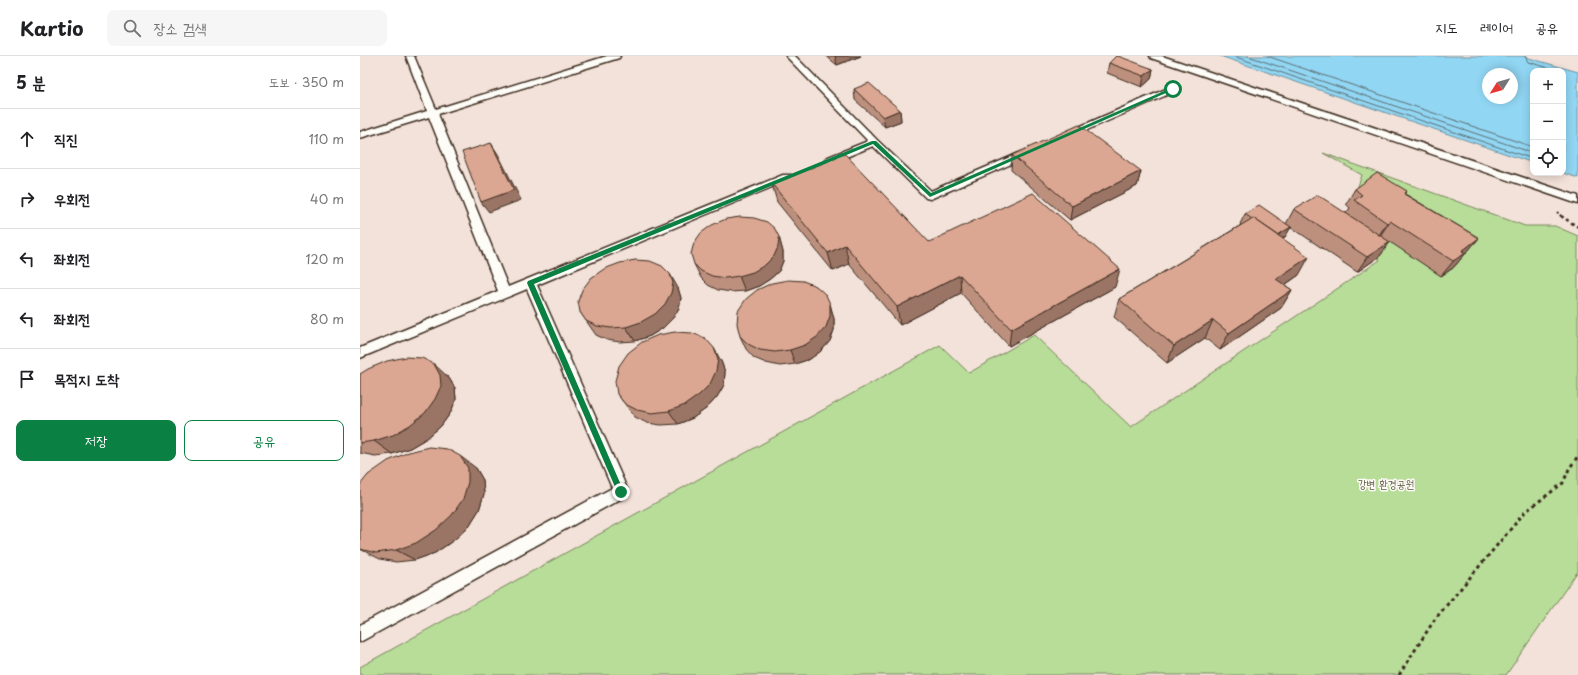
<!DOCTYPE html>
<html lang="ko">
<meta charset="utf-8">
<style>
body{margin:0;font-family:"Playpen Sans","Poor Story",sans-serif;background:#f6f6f6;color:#202124}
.controls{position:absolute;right:12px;top:12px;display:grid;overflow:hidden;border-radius:8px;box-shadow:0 2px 10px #0003}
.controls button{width:36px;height:36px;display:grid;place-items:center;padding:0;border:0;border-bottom:1px solid #e0e0e0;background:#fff;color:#202124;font:20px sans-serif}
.compass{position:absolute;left:1122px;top:12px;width:36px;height:36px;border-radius:50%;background:#fff;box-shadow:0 2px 10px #0003;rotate:233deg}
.stop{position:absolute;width:12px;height:12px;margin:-9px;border:3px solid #0b8043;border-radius:50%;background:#fff}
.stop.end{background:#0b8043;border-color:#fff;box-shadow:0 1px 4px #0008}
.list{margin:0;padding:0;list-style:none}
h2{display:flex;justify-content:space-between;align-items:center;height:52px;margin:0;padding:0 16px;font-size:17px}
h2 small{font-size:13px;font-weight:400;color:#757577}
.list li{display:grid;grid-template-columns:26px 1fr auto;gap:12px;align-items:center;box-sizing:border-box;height:60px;padding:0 16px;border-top:1px solid #e0e0e0}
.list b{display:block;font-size:15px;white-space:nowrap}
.list em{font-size:13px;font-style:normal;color:#757577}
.actions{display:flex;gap:8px;padding:12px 16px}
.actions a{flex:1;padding:9px 0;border:1px solid #0b8043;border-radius:8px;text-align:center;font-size:14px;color:#0b8043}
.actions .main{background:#0b8043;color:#fff}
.icon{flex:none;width:22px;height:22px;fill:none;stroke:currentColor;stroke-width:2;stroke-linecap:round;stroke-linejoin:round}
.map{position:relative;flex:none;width:1218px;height:619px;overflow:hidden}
header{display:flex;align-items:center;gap:24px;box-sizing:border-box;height:56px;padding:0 20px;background:#fff;border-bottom:1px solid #e0e0e0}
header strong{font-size:19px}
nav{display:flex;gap:22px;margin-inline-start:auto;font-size:14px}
.search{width:280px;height:36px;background:#f6f6f6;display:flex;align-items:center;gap:10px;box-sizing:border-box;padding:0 14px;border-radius:8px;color:#757577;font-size:15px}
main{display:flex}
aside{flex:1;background:#fff}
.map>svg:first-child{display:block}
.green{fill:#b7dd99;stroke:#79845c}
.water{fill:#91d6f3;stroke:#6f919e;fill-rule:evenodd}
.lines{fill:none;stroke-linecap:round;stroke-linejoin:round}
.shore{stroke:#5d6f73;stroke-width:1}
.lane-casing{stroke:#3b2a1e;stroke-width:3}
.path-far2{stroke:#3b2a1e;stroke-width:2;stroke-dasharray:2 2;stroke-linecap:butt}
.path-far1{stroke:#3b2a1e;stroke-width:2.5;stroke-dasharray:3 3;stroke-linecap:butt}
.path{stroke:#3b2a1e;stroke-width:3;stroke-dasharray:3.5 3.5;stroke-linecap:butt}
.lane{fill:#fdfcf7;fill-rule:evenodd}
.wall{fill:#bd907e;stroke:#3b2a1e}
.shaded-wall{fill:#9a7566;stroke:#3b2a1e}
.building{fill:#dca792;stroke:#3b2a1e}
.route{fill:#0b8043}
.labels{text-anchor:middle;stroke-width:3;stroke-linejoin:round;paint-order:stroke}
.park-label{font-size:11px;fill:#5a573d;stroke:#fdfcf7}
</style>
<header>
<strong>Kartio</strong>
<div class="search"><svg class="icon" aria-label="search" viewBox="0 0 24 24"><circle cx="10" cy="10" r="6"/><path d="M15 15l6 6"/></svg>장소 검색</div>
<nav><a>지도</a><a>레이어</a><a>공유</a></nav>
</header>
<main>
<aside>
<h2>5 분<small>도보 · 350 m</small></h2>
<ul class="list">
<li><svg class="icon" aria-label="ahead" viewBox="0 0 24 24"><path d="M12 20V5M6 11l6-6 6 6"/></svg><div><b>직진</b></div><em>110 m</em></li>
<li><svg class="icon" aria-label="right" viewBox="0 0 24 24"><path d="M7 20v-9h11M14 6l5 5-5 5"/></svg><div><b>우회전</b></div><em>40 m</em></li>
<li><svg class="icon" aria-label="left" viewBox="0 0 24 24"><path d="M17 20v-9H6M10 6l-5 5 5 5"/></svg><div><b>좌회전</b></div><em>120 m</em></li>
<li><svg class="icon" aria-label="left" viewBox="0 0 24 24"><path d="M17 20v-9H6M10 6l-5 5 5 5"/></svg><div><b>좌회전</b></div><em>80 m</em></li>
<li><svg class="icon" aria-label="arrive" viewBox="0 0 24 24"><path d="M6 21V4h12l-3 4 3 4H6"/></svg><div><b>목적지 도착</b></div></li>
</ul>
<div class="actions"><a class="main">저장</a><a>공유</a></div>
</aside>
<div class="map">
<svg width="1218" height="619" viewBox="0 0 1218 619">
<rect width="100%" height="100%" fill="#f3e2d9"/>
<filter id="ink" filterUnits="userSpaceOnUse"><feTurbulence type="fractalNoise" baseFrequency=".025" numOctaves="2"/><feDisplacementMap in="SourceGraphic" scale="8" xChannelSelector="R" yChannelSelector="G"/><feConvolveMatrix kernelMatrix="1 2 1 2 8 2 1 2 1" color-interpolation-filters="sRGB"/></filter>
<g filter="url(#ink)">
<!-- green -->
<polygon class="green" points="963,97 1165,170 1195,170 1218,180 1218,515 1146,619 0,619 0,611 580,289 609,317 674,279 771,371 1020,204 983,172 1002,119"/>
<!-- water -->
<path class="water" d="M860 0H1162L1218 16V122L1203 117V15H1173V107ZM1128 18H1152V42H1128Z"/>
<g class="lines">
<!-- shore -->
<g class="shore">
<polyline points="873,0 1173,103"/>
<polyline points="888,0 1173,97"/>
<polyline points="907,0 1173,91"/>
<polyline points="1165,0 1168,6 1200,15"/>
</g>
<!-- lane casing -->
<g class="lane-casing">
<g id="lane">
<polygon points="46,0 54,0 76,53 247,0 260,0 259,2 78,58 148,231 423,119 431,119 432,121 431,123 177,229 268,435 266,440 0,586 0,569 252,432 167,233 0,302 0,292 138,235 69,61 0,82 0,76 67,55"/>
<polygon points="426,0 435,0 517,84 571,135 664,95 668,94 673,97 672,99 570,143 566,142 513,90 474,106 466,106 465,104 466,102 508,85"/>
<polygon points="790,0 802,0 1218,140 1218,148 791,2"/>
<polygon points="813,30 816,31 818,33 816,35 711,81 708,82 703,79 705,77"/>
</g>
</g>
<!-- path-far2 -->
<polyline class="path-far2" points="1197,156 1202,161"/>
<!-- path-far1 -->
<polyline class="path-far1" points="1201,160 1218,171"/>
<!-- path -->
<polyline class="path" points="1039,619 1075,563 1165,456 1203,427 1209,413 1218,400"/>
<!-- lane -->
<use href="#lane" class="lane"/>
</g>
<!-- wall -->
<g class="wall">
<polygon points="466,0 501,0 477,9"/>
<polygon points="749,7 793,13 791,23 782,31 747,17"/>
<polygon points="494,33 540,54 541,65 525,71 495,44"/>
<polygon points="652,99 781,115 777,130 710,164 651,114"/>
<polygon points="412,128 569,186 755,231 649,290 601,237 540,269 489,208 473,215 417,146"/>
<polygon points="995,133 1045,138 1119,182 1093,212 1081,220 1030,186 1020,200 997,216 931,171 925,181 923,182 939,219 925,229 932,234 921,252 860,294 845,282 807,307 754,261 759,243 881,169 880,168 885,158 926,168 934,153 986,157 990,152 986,148"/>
<polygon points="419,181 423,196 423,205 419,215 410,223 399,230 385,235 371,236 358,234 348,229 341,222 334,208"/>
<polygon points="318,232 321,242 319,252 313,262 303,272 290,280 275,285 260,286 247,284 236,279 220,256"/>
<polygon points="470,248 474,263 474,274 470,285 461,295 450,303 435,308 420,310 406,307 394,302 386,293 380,280"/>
<polygon points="361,305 365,316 364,329 357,341 347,352 333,362 318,368 301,369 287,367 275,361 257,338"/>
<polygon points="0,318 89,322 95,332 96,343 91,356 81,370 67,382 50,392 32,398 15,400 0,397"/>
<polygon points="116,412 123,424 124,438 119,454 109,470 94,484 75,497 55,504 36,506 20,503 0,493"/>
</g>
<!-- shaded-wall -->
<g class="shaded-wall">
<polygon points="475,0 501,0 477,9"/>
<polygon points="793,13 791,23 782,31 784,20"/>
<polygon points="540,54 541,65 525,71 523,61"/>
<polygon points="131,87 138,98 161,144 129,156 121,146"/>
<polygon points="781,115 777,130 710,164 712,150"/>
<polygon points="1030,165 1020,180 1017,182 1027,167"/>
<polygon points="931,171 925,181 911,190 916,180"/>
<polygon points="419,181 423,196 423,205 419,215 410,223 399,230 385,235 379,220"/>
<polygon points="1119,182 1093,212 1081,220 1102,195"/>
<polygon points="1030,186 1020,200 997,216 1007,201"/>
<polygon points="485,189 489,208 473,215 468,197"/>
<polygon points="949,201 939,219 907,241 916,223"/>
<polygon points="760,213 755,231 649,290 651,273"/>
<polygon points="310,218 318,232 321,242 319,252 313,262 303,272 290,280 275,285 266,271"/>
<polygon points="600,219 601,237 540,269 537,251"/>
<polygon points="932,234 921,252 860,294 869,277"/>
<polygon points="470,248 474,263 474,274 470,285 461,295 450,303 435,308 430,294"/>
<polygon points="853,264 845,282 807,307 814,290"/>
<polygon points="354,292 361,305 365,316 364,329 357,341 347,352 333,362 318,368 309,355"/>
<polygon points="74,308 89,322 95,332 96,343 91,356 81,370 67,382 50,392 32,398 14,385"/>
<polygon points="100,400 116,412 123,424 124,438 119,454 109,470 94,484 75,497 55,504 36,494"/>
</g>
<!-- building -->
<g class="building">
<polygon points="756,0 758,0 793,13 784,20 749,7"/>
<polygon points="509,27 540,54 523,61 494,33"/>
<polygon points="719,69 781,115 712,150 652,99"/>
<polygon points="131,87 154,134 121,146 102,96"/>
<polygon points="485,98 569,186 673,137 760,213 651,273 600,219 537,251 485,189 468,197 412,128"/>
<polygon points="1017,117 1047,135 1044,138 1119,182 1102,195 1106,197 1093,205 1030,165 1027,167 994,144 1002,139 995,133"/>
<polygon points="958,139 1030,186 1007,201 934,153"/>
<polygon points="899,149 931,171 918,179 893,162 892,163 885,158"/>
<polygon points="380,161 394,162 407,166 415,173 419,181 418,191 414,200 405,209 393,216 379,220 365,222 352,220 341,215 334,208 331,198 334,187 341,177 352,169 366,163"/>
<polygon points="893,162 949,201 916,223 932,234 869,277 853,264 814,290 759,243"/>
<polygon points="275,204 290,205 302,210 310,218 313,227 311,237 305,248 295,258 281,266 266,271 251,272 237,270 226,265 220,256 218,245 222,234 231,222 244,213 260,207"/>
<polygon points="428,224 443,225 456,230 466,239 470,248 470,260 466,271 457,281 445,289 430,294 415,296 400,294 388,288 380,280 377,268 378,255 386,243 397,234 412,227"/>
<polygon points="315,276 332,277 345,282 354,292 358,303 356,315 350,328 339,339 325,349 309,355 292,357 277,354 265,348 257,338 255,325 259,310 268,297 282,286 298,279"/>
<polygon points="46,301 62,302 74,308 80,319 81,330 75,343 65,357 50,369 33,379 14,385 0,387 0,318 8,313 27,305"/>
<polygon points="69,391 87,393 100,400 108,412 108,426 103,443 92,459 76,474 56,487 36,494 16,497 0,493 0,429 8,419 28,405 49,396"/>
</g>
</g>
<!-- route -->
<polygon class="route" points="811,32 815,33 570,141 513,88 174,228 264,436 263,438 258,438 167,227 168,225 512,85 516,85 571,137"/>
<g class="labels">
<!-- park labels -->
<g class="park-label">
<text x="1026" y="432">강변 환경공원</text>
</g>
</g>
</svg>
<div class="controls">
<button>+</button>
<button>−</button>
<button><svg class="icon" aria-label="locate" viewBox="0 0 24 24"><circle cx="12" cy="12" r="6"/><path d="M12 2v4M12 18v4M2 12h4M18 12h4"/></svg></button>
</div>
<svg class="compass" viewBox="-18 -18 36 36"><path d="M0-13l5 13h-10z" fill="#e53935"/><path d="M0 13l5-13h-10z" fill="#757577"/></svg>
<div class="stop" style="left:813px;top:33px"></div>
<div class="stop end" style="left:261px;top:436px"></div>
</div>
</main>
